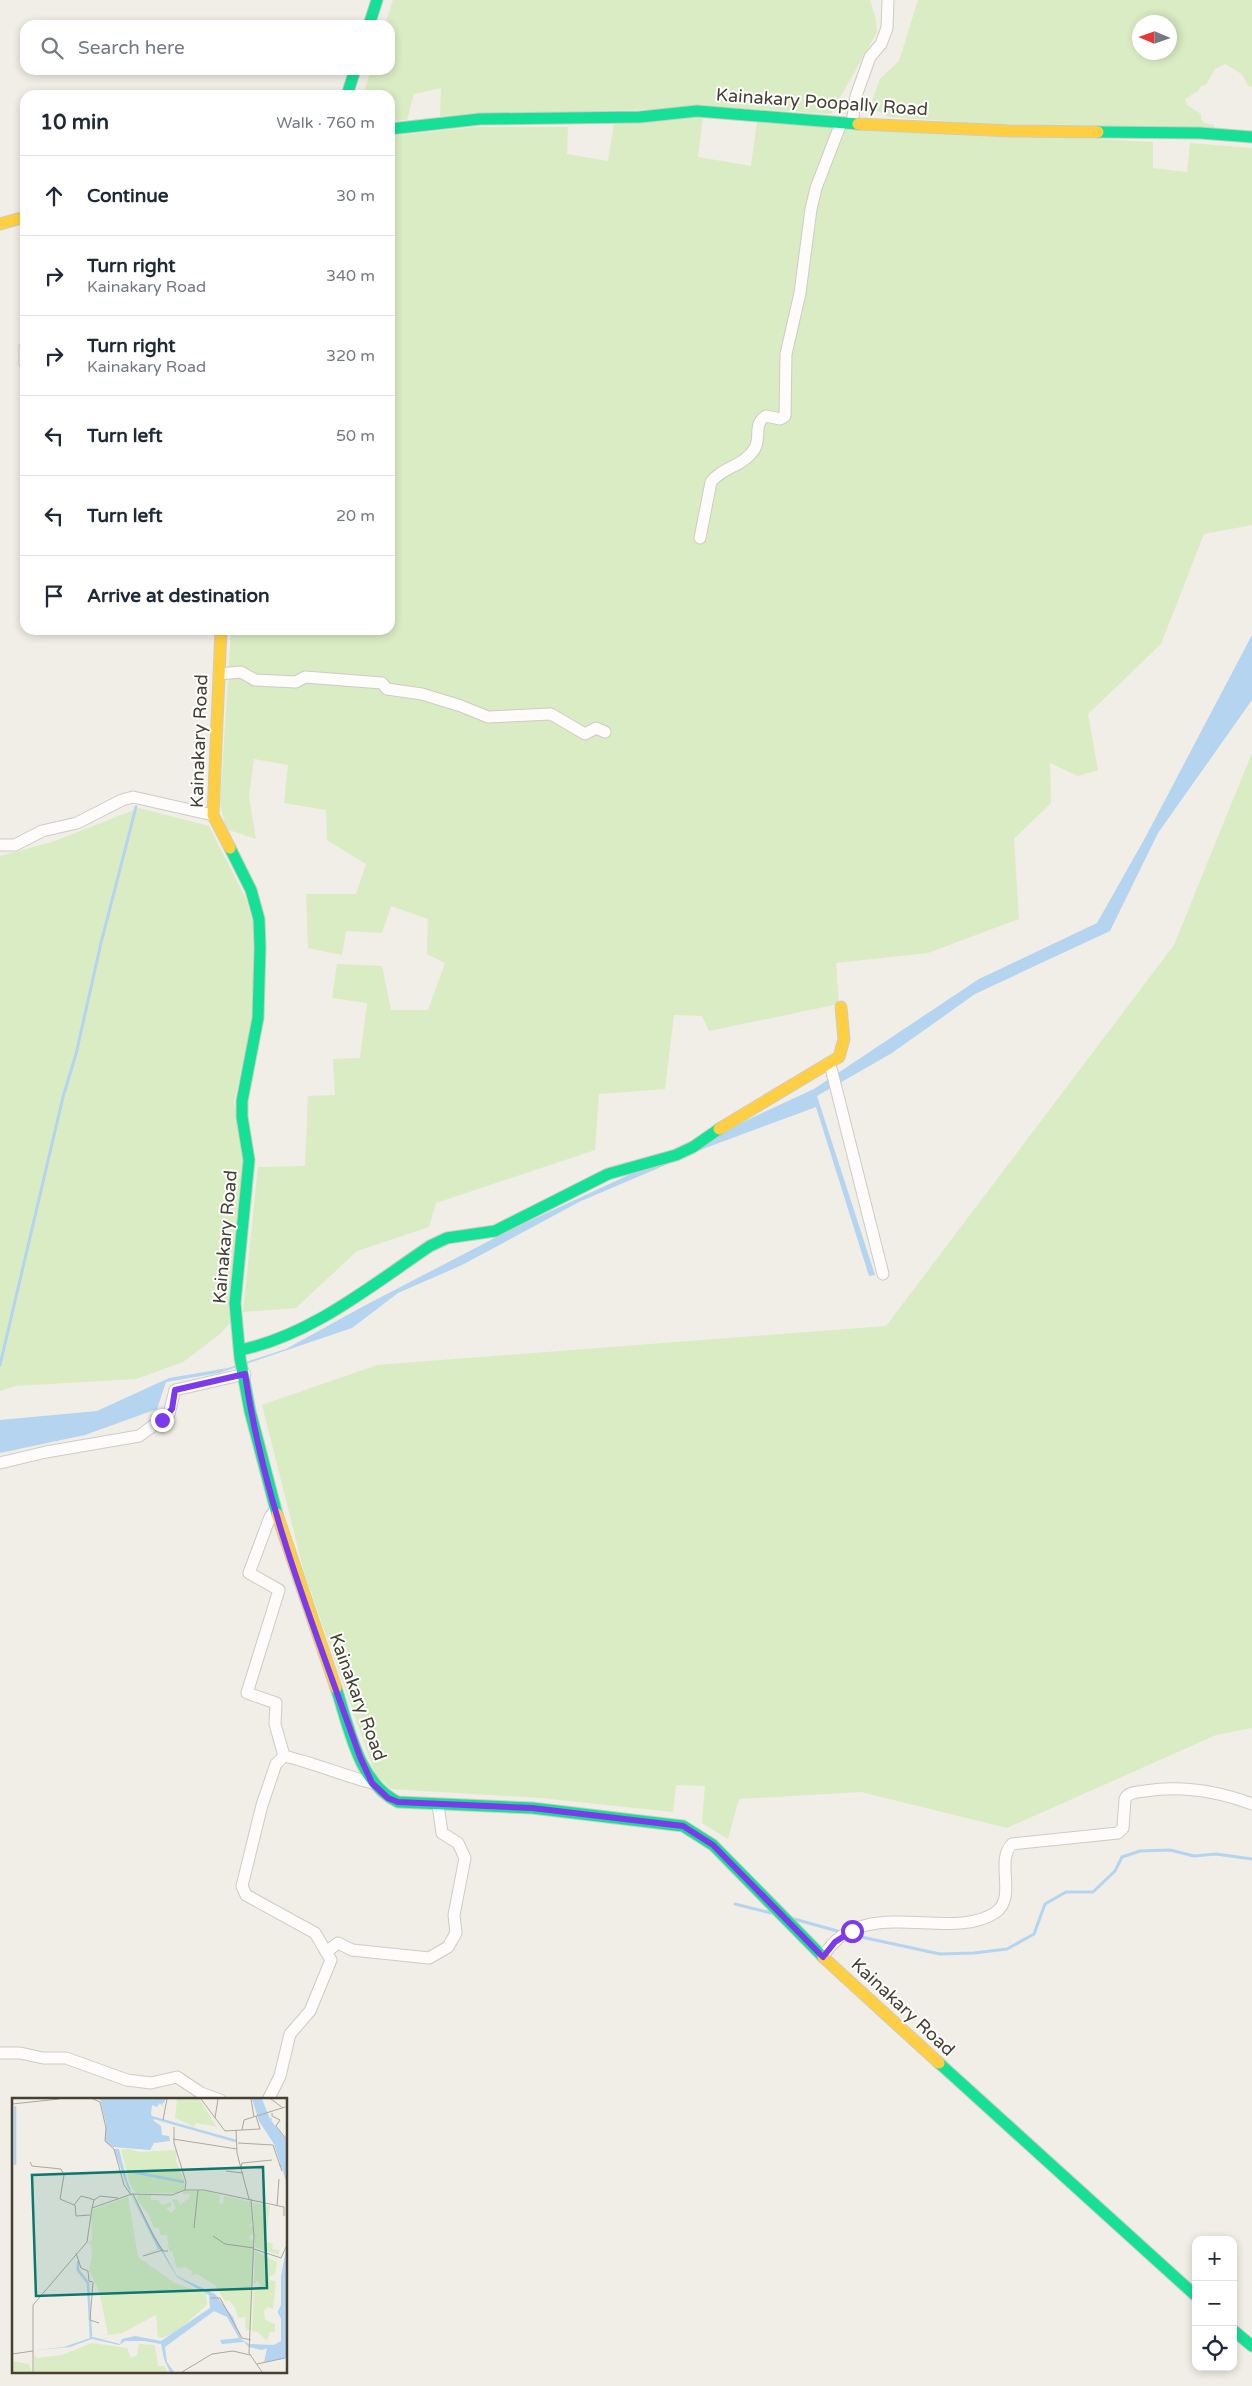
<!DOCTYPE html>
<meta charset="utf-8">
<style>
body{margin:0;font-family:"Varela Round",sans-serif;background:#f6f6f7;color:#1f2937}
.controls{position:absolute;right:15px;bottom:15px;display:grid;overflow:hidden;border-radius:10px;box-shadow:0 2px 8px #0003}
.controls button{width:45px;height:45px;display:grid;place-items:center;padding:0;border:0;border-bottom:1px solid #e0e1e3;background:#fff;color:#1f2937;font:25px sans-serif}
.compass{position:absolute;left:1132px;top:15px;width:45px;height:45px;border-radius:50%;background:#fff;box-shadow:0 2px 8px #0003;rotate:272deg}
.stop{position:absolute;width:15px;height:15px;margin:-11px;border:4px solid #7c3aed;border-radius:50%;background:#fff}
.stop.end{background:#7c3aed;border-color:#fff;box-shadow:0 1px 5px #0008}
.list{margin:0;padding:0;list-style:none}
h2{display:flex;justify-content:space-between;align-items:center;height:65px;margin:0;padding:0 20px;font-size:21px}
h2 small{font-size:16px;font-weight:400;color:#747a83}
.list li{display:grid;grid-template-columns:32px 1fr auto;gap:15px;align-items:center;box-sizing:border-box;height:80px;padding:0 20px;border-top:1px solid #e0e1e3}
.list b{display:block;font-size:19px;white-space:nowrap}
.list p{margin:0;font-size:16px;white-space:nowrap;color:#747a83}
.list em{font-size:16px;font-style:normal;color:#747a83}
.icon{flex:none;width:28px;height:28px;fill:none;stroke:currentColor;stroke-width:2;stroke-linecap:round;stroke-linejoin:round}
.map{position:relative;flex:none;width:1252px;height:2386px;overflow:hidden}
.search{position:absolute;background:#fff;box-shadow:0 2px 8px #0003;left:20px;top:20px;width:375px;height:55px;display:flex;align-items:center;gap:12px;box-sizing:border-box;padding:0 18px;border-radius:15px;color:#747a83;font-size:19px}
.panel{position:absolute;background:#fff;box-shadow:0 2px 8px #0003;left:20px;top:90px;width:375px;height:545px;border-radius:15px}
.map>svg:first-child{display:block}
.green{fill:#daecc4;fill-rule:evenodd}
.water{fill:#b4d4f0}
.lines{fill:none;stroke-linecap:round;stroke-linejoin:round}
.stream{stroke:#b4d4f0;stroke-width:3}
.street-casing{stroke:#cecbc4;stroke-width:13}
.fast-casing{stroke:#cfccbd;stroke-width:13}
.slow-casing{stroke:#cfccbd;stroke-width:13}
.street{stroke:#fdfcfb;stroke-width:11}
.fast{stroke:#16e098;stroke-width:11}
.slow{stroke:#ffcf43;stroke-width:11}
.route{stroke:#7c3aed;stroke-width:6}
.labels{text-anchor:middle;stroke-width:4;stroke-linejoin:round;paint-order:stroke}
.street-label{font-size:18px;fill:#454033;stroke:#fff}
.inset-river{fill:none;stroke:#b4d4f0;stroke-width:2.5}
.inset-road{fill:none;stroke:#aca89e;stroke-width:1}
.view{fill:#0f766e;fill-opacity:0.15;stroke:#0f766e;stroke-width:2.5}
.inset-edge{fill:none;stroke:#454033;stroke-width:2.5}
</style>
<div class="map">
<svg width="1252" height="2386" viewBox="0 0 1252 2386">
<rect width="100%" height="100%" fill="#f0eee6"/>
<!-- green -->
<g class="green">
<polygon points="393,0 870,0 876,20 877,32 831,114 723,107 440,116 441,88 414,94 407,120 390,121 390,95 363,95 371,70 390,70 390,25 385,25"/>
<path d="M918 0H1252V87L1247 85C1246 74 1233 69 1225 64L1215 69 1206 85 1201 86 1198 91 1185 99 1187 105 1201 114V119L1204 123 1214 125V131L974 123 889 117 875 110 867 114 880 79 899 61ZM1140 22H1170V52H1140Z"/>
<polygon points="703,117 698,157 751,166 757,122 1153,142 1153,168 1187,172 1190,143 1252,148 1252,525 1204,534 1161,644 1088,714 1098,770 1078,776 1050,763 1051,803 1014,839 1019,919 928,953 836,963 839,1004 709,1031 702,1016 674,1015 665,1089 599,1094 595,1150 436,1203 429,1227 357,1251 296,1308 243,1312 258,1167 305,1166 308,1096 335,1095 333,1059 360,1058 367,1003 332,998 337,964 382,966 391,1010 428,1010 445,963 427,954 428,919 391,906 382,933 346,931 342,955 308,948 306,894 356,894 366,864 327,840 326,810 284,803 288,765 254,759 249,796 256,839 226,829 220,805 231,630 390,630 390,136 475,127 568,127 567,154 608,161 614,123"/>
<polygon points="1252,753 1252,1728 1216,1735 1007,1828 861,1792 739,1799 728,1839 702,1823 705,1786 676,1785 673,1812 541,1798 391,1789 375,1774 304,1572 262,1405 377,1365 886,1326 1174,945"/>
<polygon points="139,808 209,826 246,899 253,923 254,975 250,1032 234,1102 245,1163 230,1323 220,1334 183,1362 136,1379 15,1386 0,1391 0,856 55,841"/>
</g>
<!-- water -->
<polygon class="water" points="1252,635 1252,700 1158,833 1110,931 975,994 892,1053 817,1096 875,1275 869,1276 816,1107 708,1147 581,1201 462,1265 398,1293 352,1328 219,1373 166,1382 157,1409 85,1435 0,1453 0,1420 97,1411 169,1378 228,1368 286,1349 362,1307 510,1230 814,1089 979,979 1097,923 1145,838"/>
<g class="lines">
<!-- stream -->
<g class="stream">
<polyline points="0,1365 63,1097 76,1054 101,943 136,807"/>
<polyline points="735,1904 771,1913"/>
<polyline points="794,1919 841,1932"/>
<polyline points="852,1935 940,1954 974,1953 1007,1949 1034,1934 1045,1904 1066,1892 1093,1892 1115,1871 1122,1857 1140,1851 1170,1850 1194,1856 1216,1854 1252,1859"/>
</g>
<!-- street casing -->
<g class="street-casing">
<g id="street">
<polyline points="852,123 856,96 870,57 881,44 887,28 888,0"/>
<polyline points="25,347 25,364"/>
<path d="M700 538 711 482C722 467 745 466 755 448 761 437 753 423 766 416L780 419 785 416 786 354 800 293 811 209 816 188 841 123"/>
<polyline points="219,674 241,672 255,680 296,682 305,677 382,683 387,689 422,694 461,706 488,717 551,714 585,734 596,728 605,732"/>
<polyline points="0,845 15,845 42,831 77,823 122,800 133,797 213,815"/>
<polyline points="830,1064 883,1274"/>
<polyline points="0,1463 46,1452 139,1436 169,1414 175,1390 245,1374"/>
<polyline points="276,1509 270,1517 249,1573 279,1590 247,1693 276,1703 275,1724 284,1756"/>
<polyline points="326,1952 338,1943 352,1950 429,1958 448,1947 456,1933 454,1915 465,1858 458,1843 442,1833 438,1805"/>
<path d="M823 1957C860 1892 951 1944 996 1912 1017 1897 995 1861 1012 1844L1118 1833 1123 1828 1125 1799C1128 1792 1137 1792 1145 1791 1183 1785 1217 1791 1252 1804"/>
<polyline points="0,2053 20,2053 43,2058 66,2058 127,2080 151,2083 177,2077 201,2093 220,2100"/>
<path d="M268 2100 280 2076 290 2034 310 2011 331 1960 315 1933 246 1895 242 1886 262 1805 276 1764 284 1756C314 1763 342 1775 372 1783"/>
</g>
</g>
<!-- fast casing -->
<g class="fast-casing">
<g id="fast">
<polyline points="369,25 377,0"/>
<polyline points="347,95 355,70"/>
<polyline points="390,129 480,119 640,117 697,111 858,124"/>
<polyline points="1098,132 1200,133 1252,137"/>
<polyline points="230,848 251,890 259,919 260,948 258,1018 242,1101 242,1117 249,1160 235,1303 240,1358 250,1411 277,1514"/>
<path d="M240 1350C310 1336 372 1285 430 1246L447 1238 495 1231 608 1174 676 1155 693 1147 719 1129"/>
<path d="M336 1688C349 1726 358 1783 398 1802L532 1808 683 1826 713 1845 823 1957"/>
<polyline points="939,2063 1196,2296"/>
<polyline points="1233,2330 1252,2346"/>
</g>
</g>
<!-- slow casing -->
<g class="slow-casing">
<g id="slow">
<polyline points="858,124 1012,131 1098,132"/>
<polyline points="0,224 25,217"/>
<polyline points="221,630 213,815 230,848"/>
<polyline points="719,1129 839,1057 844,1039 841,1007"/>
<polyline points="277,1514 336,1688"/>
<polyline points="823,1957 939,2063"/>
</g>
</g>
<!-- street -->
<use href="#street" class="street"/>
<!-- fast -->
<use href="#fast" class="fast"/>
<!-- slow -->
<use href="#slow" class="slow"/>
</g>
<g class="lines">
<!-- route -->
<path class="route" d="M162 1420 172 1409 175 1390 245 1374C264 1506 316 1632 360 1757L372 1783 388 1798 398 1802 532 1808 683 1826 713 1845 823 1957 835 1942 852 1931"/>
</g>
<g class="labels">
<!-- street labels -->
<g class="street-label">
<text transform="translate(822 102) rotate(4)" y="6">Kainakary Poopally Road</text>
<text transform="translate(199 741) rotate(-88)" y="6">Kainakary Road</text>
<text transform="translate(225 1237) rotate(-85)" y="6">Kainakary Road</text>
<text transform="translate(358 1697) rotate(70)" y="6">Kainakary Road</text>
<text transform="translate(903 2007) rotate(43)" y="6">Kainakary Road</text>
</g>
</g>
<!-- overview -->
<g transform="translate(12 2098)">
<rect width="275" height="275" fill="#f0eee6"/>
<path d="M165 1H187L205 29 184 25 182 29 163 20ZM117 51 127 54 165 52 164 63 173 85 172 92 165 95H124L118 86 109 52ZM171 93H199L208 98 207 105 211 106 212 98 239 104 240 124 237 128H241L242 137H238L237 141 242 142 239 232H234L233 219 226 220 224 211 217 202 213 203 203 187 185 176 180 177V173L173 169 165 170 160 153H157L155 137H148L147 130H142L136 115 125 102V97H139V102H146L150 107 159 104V109L154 110 159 115 164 110 160 102 165 101 168 107 178 99V96H171ZM116 99 126 159 163 185 194 196 195 207 164 234 150 240 146 239 144 217 110 235 96 237 87 192 77 172 80 158 79 146 75 145 80 142 79 112ZM241 105 258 108 254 139 255 144 261 146 260 151 268 152 266 157 243 149ZM243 153 265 164 263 176 258 178V182L264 183 261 211 256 209 252 212 253 222 263 226V234H258L255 243 246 234 240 233 242 192 249 187 245 183 242 186ZM80 245 115 250 119 260 125 257 127 246 143 247 146 268H152L156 274H22V257L25 260 50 257ZM0 263 17 266 20 274H0Z" fill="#daecc4"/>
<path d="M88 1H154L150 7 152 10 148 5 145 9 140 7 139 16 142 23 149 28 150 37 157 38 158 43 142 45 138 52 101 49 93 44 94 26ZM240 1H250L258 21 275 43V86L262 46 247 23ZM102 51H107L115 83 118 90 119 95 165 178 203 196 221 219 230 242 237 246 262 247 269 243V178L275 147V260L252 264 255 250 250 252 237 249 232 244 210 246 208 242 227 240 215 219 202 213 153 249 155 264 162 274H158L152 261 149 246 132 243H113L107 247 80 241 58 249 17 253 52 249 81 239 108 246 110 241 123 238 149 243 198 210 197 197 165 179 148 151 130 157 146 151 115 88Z" fill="#b4d4f0"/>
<path class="inset-river" d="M250 17 254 24 258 22 256 28 269 50 273 63 269 67 275 68M139 19 224 43M258 23 262 35 271 50H275M3 67V8M116 73 172 84M66 163V172L76 185 79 240M275 197 267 214 275 230"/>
<path class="inset-road" d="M81 1 88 4 94 30 93 43 102 51 112 87 119 97M189 1 213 33 230 32 232 22 273 9M239 1 242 19M259 1 271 10M0 6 47 1M260 15V18L268 22 264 28 275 42M203 20 206 1M151 22 155 1M162 29V45L174 84 173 92M224 32 225 55 237 101M230 32 248 31 244 18M161 41 225 51M226 45 261 47 270 73M18 64 20 68 49 71 52 77 48 101 62 107 69 98 77 100 82 102 80 110M229 69 230 65 260 62M214 73 231 75M121 96 142 139 151 153H156M239 101 242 138 237 255 250 274M82 102 88 98 106 100M63 107 64 118 78 117M265 108 267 81M182 130 186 92M201 138 213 146 242 150M242 151 269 160 275 147M64 155 69 170 76 173 77 183 81 184 78 222 87 225M131 158 151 152M199 200H208L230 240 239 242M0 256 21 253M245 266 273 260M21 274V207L75 144 80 110 120 96 160 97 173 92H192L272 109V118M170 274 200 256 221 253 238 257"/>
<path class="view" d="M251 69 255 190 24 198 20 77Z"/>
<rect width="275" height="275" class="inset-edge"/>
</g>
</svg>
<div class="controls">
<button>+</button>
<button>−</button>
<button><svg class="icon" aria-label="locate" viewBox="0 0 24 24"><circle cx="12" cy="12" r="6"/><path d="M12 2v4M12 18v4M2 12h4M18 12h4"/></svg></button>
</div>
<svg class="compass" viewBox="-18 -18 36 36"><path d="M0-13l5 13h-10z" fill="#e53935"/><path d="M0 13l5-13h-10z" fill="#747a83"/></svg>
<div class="stop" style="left:852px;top:1931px"></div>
<div class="stop end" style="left:162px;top:1420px"></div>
<div class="search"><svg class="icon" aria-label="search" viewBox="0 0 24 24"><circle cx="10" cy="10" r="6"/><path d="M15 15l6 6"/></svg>Search here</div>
<section class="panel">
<h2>10 min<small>Walk · 760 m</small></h2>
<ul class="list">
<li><svg class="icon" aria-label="ahead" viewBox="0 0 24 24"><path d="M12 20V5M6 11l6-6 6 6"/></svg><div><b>Continue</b></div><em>30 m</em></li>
<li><svg class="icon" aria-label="right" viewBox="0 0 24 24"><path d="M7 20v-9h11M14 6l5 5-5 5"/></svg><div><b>Turn right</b><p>Kainakary Road</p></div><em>340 m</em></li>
<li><svg class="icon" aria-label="right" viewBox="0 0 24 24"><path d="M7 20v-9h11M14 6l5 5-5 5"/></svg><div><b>Turn right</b><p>Kainakary Road</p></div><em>320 m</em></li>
<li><svg class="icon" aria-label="left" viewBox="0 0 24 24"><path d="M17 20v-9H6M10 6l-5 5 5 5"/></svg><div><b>Turn left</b></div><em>50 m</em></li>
<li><svg class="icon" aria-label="left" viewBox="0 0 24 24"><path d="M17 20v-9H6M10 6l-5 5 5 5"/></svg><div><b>Turn left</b></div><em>20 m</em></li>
<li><svg class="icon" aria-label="arrive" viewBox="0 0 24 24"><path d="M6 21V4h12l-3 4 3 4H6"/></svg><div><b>Arrive at destination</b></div></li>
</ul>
</section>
</div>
